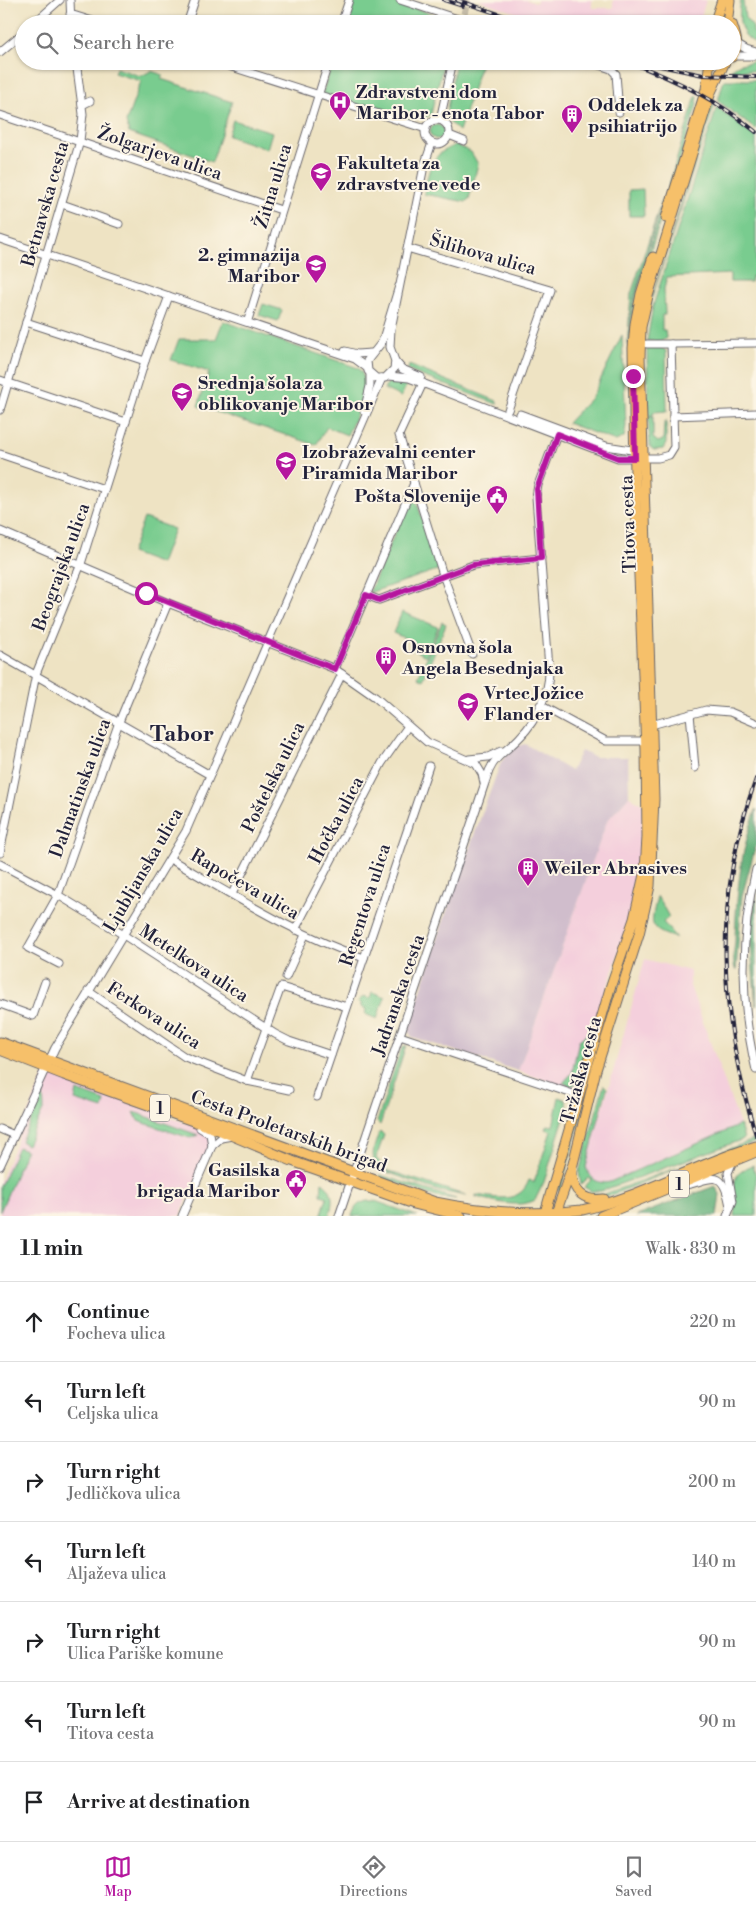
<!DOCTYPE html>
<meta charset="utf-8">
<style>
body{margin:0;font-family:"Libre Bodoni",serif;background:#f6f6f6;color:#202124}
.stop{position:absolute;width:15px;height:15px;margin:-11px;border:4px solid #b5179e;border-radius:50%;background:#fff}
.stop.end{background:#b5179e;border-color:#fff;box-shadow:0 1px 5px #0008}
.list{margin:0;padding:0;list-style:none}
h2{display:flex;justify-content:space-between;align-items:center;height:65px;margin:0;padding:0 20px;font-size:21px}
h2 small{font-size:16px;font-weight:400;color:#757577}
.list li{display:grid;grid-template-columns:32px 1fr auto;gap:15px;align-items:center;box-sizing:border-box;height:80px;padding:0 20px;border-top:1px solid #e0e0e0}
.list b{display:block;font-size:19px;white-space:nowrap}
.list p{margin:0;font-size:16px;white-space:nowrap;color:#757577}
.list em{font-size:16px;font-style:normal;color:#757577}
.icon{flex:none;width:28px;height:28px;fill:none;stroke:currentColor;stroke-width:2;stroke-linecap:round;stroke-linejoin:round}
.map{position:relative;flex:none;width:756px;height:1216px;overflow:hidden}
.search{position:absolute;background:#fff;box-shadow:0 1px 4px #0004;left:15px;right:15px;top:15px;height:55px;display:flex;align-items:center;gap:12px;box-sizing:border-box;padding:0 18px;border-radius:28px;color:#757577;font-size:19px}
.sheet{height:625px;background:#fff}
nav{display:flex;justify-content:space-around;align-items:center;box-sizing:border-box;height:70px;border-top:1px solid #e0e0e0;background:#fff;font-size:14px;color:#757577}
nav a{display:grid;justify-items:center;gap:2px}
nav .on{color:#b5179e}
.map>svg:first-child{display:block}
.built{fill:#f4cfdc}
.industrial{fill:#d0bdcc}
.green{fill:#79cc8f;stroke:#4e7765}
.forest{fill:#62b07a;stroke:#42695a}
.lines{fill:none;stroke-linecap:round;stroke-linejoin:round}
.minor-tunnel{stroke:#c5bca8;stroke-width:7;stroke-dasharray:7 3.5;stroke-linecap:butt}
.minor-casing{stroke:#69666b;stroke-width:9}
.major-casing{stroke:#69666b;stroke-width:11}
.minor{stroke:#fff;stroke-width:7}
.major{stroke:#f6c06b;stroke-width:9}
.rail-casing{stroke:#22223b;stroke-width:4}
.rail{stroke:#fcf5e5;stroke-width:2;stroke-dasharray:5.5;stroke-linecap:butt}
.route{stroke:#b5179e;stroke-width:6}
.labels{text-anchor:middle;stroke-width:4;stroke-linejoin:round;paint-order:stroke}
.shield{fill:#fcf5e5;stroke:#63616e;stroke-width:1}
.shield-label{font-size:16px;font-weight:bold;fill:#22223b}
.poi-label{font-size:18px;font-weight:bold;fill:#22223b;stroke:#fcf5e5;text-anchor:start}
.street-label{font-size:18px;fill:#22223b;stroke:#fcf5e5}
.district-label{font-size:22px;font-weight:bold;fill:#22223b;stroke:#fcf5e5}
</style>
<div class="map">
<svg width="756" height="1216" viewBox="0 0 756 1216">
<rect width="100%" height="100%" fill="#fcf5e5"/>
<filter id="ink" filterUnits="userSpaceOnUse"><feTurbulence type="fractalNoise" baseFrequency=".02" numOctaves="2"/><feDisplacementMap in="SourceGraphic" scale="10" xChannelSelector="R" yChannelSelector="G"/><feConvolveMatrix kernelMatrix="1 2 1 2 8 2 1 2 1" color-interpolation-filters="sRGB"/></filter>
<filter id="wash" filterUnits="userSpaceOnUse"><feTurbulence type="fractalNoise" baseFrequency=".0096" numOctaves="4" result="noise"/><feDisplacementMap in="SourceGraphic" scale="20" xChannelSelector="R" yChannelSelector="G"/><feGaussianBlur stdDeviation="1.12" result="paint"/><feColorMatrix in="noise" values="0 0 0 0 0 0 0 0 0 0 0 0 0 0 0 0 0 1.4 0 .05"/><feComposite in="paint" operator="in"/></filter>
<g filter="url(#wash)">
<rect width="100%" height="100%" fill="#eee3c3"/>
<!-- built -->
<g class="built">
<polygon points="479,0 526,0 536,3 537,0 592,0 592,8 613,8 613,0 706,0 699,24 549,24"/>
<polygon points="629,796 644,805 640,877 633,909 574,1090 518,1071 607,821"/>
<polygon points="645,959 690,971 690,986 740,1125 610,1182 599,1183 589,1176 586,1167"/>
<polygon points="46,1071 215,1134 180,1216 0,1216 0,1181"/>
</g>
<!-- industrial -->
<polygon class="industrial" points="525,744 571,771 581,751 595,757 628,757 629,796 607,821 518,1071 412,1037 408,1030 452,895 501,762 514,747"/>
<!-- green -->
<g class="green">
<polygon points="353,0 390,0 454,21 453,24 345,24"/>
<path d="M741 0H743L745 18 753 27V32L756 33V43C738 36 738 16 741 0Z"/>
<path d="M333 61H444L431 114C414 129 344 101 322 94Z"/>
<polygon points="456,61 482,61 459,131 449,122 446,114"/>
<polygon points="756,61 756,71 730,70 740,64"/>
<polygon points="116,68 141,76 151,71 163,75 161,79 232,102 212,162 129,133 126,122 141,81 114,73"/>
<polygon points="724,80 756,80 756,130 718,101"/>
<polygon points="696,96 698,97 696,108 639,288 629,344 635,296"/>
<polygon points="712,104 714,106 645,319"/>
<polygon points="717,107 756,136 756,277 752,276 751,282 730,282 730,274 667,277 664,289 665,315 662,315 662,330 665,330 666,338 662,341 647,341 653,306"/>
<polygon points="233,120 272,132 267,149 228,136"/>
<circle cx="437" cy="132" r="7"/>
<path d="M456 145 471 152 478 164 469 199 466 202 424 194C429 169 430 154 456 145Z"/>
<polygon points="643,189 644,216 629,216 629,190"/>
<polygon points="663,197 633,300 627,346 631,294"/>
<polygon points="263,304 282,310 278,321 259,315"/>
<path d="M223 321 358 368C374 383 355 418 347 435L327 427 316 445 198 406 209 372 171 360 179 339H216Z"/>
<polygon points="622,335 626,426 624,437 616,441 567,423 592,397"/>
<polygon points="647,347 661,347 666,351 667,411 654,412 653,415 648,416"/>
<polygon points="409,365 497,401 497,404 414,373 408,370"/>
<polygon points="395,381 406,386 401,397 384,389 388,383"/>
<polygon points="648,417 653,417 653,438 658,442 663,440 664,424 666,421 666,444 663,449 654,450 650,447"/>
<polygon points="413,492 440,569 369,593"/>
<polygon points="144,518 174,529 161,564 131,553"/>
<polygon points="402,612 438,627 426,656 411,649 414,642 393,633"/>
<polygon points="442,622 446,624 423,680 418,678"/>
<path d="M657 896 669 917 663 922 676 938C645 929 652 923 657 896Z"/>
<path d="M628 948 560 1191 558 1190C571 1153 578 1117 588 1079 599 1035 613 991 628 948Z"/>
<polygon points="372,992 385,997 377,1019 365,1014 366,1009 361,1007 361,1003 358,1002 363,996 370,998"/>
<polygon points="591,1031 575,1084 572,1086 563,1083 572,1073 579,1040"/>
<polygon points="406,1045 380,1125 377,1122 399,1055 402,1048"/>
<path d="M604 1085 607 1088 586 1167C589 1178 598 1185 610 1182L740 1125 744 1139 601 1191H591L584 1187 591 1180 588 1178 581 1185 579 1172Z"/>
<polygon points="77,1091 105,1101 103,1109 75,1100"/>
<polygon points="43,1093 44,1108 27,1145 21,1141"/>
<path d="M559 1097 566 1100 567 1108 544 1182 535 1200C518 1209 494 1201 476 1197V1195C498 1198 520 1204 529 1180L534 1182 551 1131 546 1129 548 1125 553 1126Z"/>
<polygon points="134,1112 198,1135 190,1138 138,1121"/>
<path d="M380 1131 384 1135 376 1158 381 1164 380 1168 467 1196 439 1191 379 1169C368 1158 375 1144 380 1131Z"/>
<polygon points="756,1139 756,1142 679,1168 611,1195 594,1198 583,1192 602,1195"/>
<polygon points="18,1147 26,1150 0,1212 0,1186"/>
<path d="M753 1165 756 1176V1216H734C738 1192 724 1176 753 1165Z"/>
<polygon points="380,1175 456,1199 436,1197 380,1177"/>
<path d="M322 1182C335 1190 333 1204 329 1216H321L327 1197 321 1195Z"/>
<path d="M368 1201H375L417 1216H352C355 1206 358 1203 368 1201Z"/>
</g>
<!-- forest -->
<g class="forest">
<path d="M756 810V845L742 896 736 971C732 964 734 950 735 941 736 897 740 851 756 810Z"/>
<polygon points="756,892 756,1006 750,936"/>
<polygon points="715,1186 720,1194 717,1216 636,1216"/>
</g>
</g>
<g filter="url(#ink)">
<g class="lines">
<!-- minor-tunnel -->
<polyline class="minor-tunnel" points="462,24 467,0"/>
<!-- minor casing -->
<g class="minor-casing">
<g id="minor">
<polyline points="70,0 71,24"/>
<polyline points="400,0 473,24"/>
<polyline points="70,14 102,24"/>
<polyline points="33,24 60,0"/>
<polyline points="187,24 195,0"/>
<polyline points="341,24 349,0"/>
<polyline points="734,42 746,49 756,52"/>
<polyline points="0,52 24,32"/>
<polyline points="733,56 755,56"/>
<polyline points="213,61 426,129"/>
<polyline points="587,61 611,69 616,74 619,112"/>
<polyline points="82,105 90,101"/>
<polyline points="0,115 281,210"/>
<polyline points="440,120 453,61"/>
<circle cx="437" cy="132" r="12"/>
<polyline points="449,135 464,141"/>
<polyline points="62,204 119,224"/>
<polyline points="0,239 355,359 367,368"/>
<polyline points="407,248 550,290 508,410"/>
<polyline points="399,286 382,342 367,361 368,371 376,378 385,378 394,369 395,361 390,347 391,329 424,166 432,143"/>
<polyline points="248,320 329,61"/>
<polyline points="26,322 145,361"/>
<polyline points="647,344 671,344"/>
<polyline points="345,351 357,354 371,353"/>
<polyline points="395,361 402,369 421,377"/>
<polyline points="389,376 409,378 618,458 658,458 669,455 674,447 671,344 756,343"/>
<polyline points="0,380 126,422"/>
<polyline points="423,383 399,435 443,575 472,654"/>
<polyline points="0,410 80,141 83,114 76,61"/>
<polyline points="364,411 370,386 370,374"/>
<polyline points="520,414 606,446 638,451"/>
<polyline points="673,416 756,413"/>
<polyline points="0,454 104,489"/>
<polyline points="0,531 168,603 335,669 375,697 427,742 476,764 482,774 484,783"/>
<polyline points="366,595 379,600 473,565 541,558"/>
<polyline points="0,655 210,775"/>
<polyline points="335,669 414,483"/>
<polyline points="540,705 606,741 645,741"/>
<polyline points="690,714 695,768"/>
<polyline points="651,725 706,710 730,712 756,723"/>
<polyline points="469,759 488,757 501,751"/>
<polyline points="0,853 36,674 81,564 145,361 169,296"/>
<path d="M170 859C233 895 295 935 364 958"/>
<polyline points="0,864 58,895 122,934 275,1034 289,1041 331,1055"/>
<path d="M756 869C740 936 740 1003 756 1070"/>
<polyline points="232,894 342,674"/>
<polyline points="295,930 382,763 408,726"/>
<polyline points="59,964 28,948 58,895 119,722 168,603"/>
<polyline points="286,977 305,935"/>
<polyline points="88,991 185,1057 247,1081 289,1090"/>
<polyline points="0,1004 33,1016 45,982"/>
<polyline points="400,1036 579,1096"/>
<polyline points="247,1081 281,987 347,1007"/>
<polyline points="317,1097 429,766"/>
<polyline points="200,1128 210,1134 212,1146"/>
<polyline points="0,1129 14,1135"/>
<polyline points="0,1166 55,1048 186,831 382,378"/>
<path d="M674 1186C704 1188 722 1157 730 1207"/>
<polyline points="182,1216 212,1146 221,1138 232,1136"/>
<path d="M339 1216 489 771C496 755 509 749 520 737 537 720 550 692 549 668L536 497 538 485 557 434"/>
<polyline points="727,1216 733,1201 728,1173 733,1161"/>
</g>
</g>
<!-- major casing -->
<g class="major-casing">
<g id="major">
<polyline points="714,24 722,0"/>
<polyline points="727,24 730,0"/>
<path d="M732 24C736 36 740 46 732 57"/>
<polyline points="666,218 706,89 710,61"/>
<path d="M0 1042 435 1202C483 1212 533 1216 582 1210 642 1197 697 1163 756 1146"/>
<polyline points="0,1050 64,1075 221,1131 292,1161 414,1204 461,1216"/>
<path d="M572 1172C572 1192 585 1202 604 1199"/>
<polyline points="544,1216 611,985 634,919 645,870 647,837 646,750 635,476 633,348 635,324 641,294 653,257"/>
<polyline points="555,1216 573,1164 596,1070 639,934 650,886 654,799 640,357 641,327 648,296 711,92 725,62"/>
<polyline points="601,1216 756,1152"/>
</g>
</g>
<!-- minor -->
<use href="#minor" class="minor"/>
<!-- major -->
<use href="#major" class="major"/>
<!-- rail casing -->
<g class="rail-casing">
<g id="rail">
<polyline points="444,0 463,6"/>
<polyline points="457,0 528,24"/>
<path d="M626 61C673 78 718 100 756 132"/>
<polyline points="651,64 703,75 756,77"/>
<path d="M756 779C712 900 719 1015 756 1135"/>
</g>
</g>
<!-- rail -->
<use href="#rail" class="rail"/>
</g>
</g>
<g class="lines" filter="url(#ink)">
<!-- route -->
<polyline class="route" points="146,593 335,669 366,595 379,600 473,565 541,558 537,489 557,434 618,458 635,458 633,376"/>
</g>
<!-- icons -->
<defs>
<g id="hospital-pin" transform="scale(1.125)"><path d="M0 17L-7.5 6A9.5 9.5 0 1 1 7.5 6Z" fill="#b5179e" stroke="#fcf5e5"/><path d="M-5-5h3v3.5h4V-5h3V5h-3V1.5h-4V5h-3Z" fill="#fff"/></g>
<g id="building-pin" transform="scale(1.125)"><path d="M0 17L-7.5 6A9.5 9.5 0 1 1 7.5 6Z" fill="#b5179e" stroke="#fcf5e5"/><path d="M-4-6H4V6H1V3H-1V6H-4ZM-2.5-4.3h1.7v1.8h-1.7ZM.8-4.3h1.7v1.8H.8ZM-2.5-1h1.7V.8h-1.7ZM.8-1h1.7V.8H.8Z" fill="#fff"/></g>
<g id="university-pin" transform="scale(1.125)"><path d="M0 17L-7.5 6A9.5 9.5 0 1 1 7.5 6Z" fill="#b5179e" stroke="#fcf5e5"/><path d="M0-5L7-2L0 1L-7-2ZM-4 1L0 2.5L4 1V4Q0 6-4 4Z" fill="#fff"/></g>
<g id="school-pin" transform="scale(1.125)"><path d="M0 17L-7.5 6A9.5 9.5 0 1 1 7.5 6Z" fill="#b5179e" stroke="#fcf5e5"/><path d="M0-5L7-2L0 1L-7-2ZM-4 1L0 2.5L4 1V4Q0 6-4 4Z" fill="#fff"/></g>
<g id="civic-pin" transform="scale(1.125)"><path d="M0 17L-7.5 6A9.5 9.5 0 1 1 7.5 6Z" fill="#b5179e" stroke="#fcf5e5"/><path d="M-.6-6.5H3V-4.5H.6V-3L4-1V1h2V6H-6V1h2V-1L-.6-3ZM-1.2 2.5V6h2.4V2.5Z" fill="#fff"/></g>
</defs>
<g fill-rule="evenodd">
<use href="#hospital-pin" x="340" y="102"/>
<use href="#building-pin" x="572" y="115"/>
<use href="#university-pin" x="321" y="173"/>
<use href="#school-pin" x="316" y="265"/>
<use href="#school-pin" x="182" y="393"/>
<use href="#school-pin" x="286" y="462"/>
<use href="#civic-pin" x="497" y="496"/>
<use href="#building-pin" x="386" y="657"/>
<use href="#school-pin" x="468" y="703"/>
<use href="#building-pin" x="528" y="868"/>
<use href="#civic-pin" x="296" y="1180"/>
</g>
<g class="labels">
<!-- shield labels -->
<g class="shield">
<rect x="150" y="1094.5" width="20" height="27" rx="4"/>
<rect x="669" y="1170.5" width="20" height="27" rx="4"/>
</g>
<g class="shield-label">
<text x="160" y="1114">1</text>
<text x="679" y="1190">1</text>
</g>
<!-- poi labels -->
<g class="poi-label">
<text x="356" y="98">Zdravstveni dom<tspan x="356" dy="21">Maribor - enota Tabor</tspan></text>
<text x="588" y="111">Oddelek za<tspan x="588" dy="21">psihiatrijo</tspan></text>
<text x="337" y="169">Fakulteta za<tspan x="337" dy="21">zdravstvene vede</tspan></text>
<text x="300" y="261" text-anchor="end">2. gimnazija<tspan x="300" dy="21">Maribor</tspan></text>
<text x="198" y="389">Srednja šola za<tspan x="198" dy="21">oblikovanje Maribor</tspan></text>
<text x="302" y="458">Izobraževalni center<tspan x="302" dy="21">Piramida Maribor</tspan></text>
<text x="481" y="502" text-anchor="end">Pošta Slovenije</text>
<text x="402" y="653">Osnovna šola<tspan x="402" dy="21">Angela Besednjaka</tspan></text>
<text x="484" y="699">Vrtec Jožice<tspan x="484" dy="21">Flander</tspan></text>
<text x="544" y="874">Weiler Abrasives</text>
<text x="280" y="1176" text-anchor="end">Gasilska<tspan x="280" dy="21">brigada Maribor</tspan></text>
</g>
<!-- street labels -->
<g class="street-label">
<text transform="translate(160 153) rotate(19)" y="6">Žolgarjeva ulica</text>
<text transform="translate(273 186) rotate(-73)" y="6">Žitna ulica</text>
<text transform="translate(45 204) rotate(-74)" y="6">Betnavska cesta</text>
<text transform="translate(483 254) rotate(16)" y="6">Šilihova ulica</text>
<text transform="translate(628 524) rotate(-92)" y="6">Titova cesta</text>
<text transform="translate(61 567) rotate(-70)" y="6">Beograjska ulica</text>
<text transform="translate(273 777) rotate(-64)" y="6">Poštelska ulica</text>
<text transform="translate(80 788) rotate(-70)" y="6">Dalmatinska ulica</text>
<text transform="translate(336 820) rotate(-62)" y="6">Hočka ulica</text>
<text transform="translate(143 870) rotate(-60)" y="6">Ljubljanska ulica</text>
<text transform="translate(245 884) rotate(30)" y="6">Rapočeva ulica</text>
<text transform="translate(365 905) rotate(-72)" y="6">Regentova ulica</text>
<text transform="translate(194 963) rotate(33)" y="6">Metelkova ulica</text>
<text transform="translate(398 995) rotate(-71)" y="6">Jadranska cesta</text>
<text transform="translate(154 1015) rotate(33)" y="6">Ferkova ulica</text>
<text transform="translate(581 1070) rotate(-75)" y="6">Tržaška cesta</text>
<text transform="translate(289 1131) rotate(20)" y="6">Cesta Proletarskih brigad</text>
</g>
<!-- district labels -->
<g class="district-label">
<text x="182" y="741">Tabor</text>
</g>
</g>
</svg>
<div class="stop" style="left:146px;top:593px"></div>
<div class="stop end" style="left:633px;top:376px"></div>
<div class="search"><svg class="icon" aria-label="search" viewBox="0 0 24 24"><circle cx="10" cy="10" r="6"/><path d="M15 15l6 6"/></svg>Search here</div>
</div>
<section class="sheet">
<h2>11 min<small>Walk · 830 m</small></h2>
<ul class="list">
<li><svg class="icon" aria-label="ahead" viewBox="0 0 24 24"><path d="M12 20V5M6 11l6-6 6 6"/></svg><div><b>Continue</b><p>Focheva ulica</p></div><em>220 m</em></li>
<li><svg class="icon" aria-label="left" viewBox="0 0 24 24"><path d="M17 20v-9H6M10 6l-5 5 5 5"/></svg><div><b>Turn left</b><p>Celjska ulica</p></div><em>90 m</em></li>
<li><svg class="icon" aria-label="right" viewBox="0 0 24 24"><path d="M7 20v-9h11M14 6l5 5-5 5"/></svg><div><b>Turn right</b><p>Jedličkova ulica</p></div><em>200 m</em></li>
<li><svg class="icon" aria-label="left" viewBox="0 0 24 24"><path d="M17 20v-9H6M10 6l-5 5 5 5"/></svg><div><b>Turn left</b><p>Aljaževa ulica</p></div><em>140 m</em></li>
<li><svg class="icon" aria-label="right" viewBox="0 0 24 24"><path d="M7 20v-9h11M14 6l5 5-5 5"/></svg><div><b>Turn right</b><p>Ulica Pariške komune</p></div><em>90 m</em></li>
<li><svg class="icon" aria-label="left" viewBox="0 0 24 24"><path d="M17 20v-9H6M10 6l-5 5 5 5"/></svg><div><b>Turn left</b><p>Titova cesta</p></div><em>90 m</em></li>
<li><svg class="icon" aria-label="arrive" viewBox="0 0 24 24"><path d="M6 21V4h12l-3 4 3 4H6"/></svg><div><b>Arrive at destination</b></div></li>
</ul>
</section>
<nav>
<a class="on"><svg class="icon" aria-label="map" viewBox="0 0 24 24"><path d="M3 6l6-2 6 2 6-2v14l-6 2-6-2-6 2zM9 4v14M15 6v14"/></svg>Map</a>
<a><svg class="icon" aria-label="directions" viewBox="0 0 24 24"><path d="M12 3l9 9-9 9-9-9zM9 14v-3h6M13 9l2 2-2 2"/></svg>Directions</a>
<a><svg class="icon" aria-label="saved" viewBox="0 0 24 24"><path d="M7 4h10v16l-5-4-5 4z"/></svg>Saved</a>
</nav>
